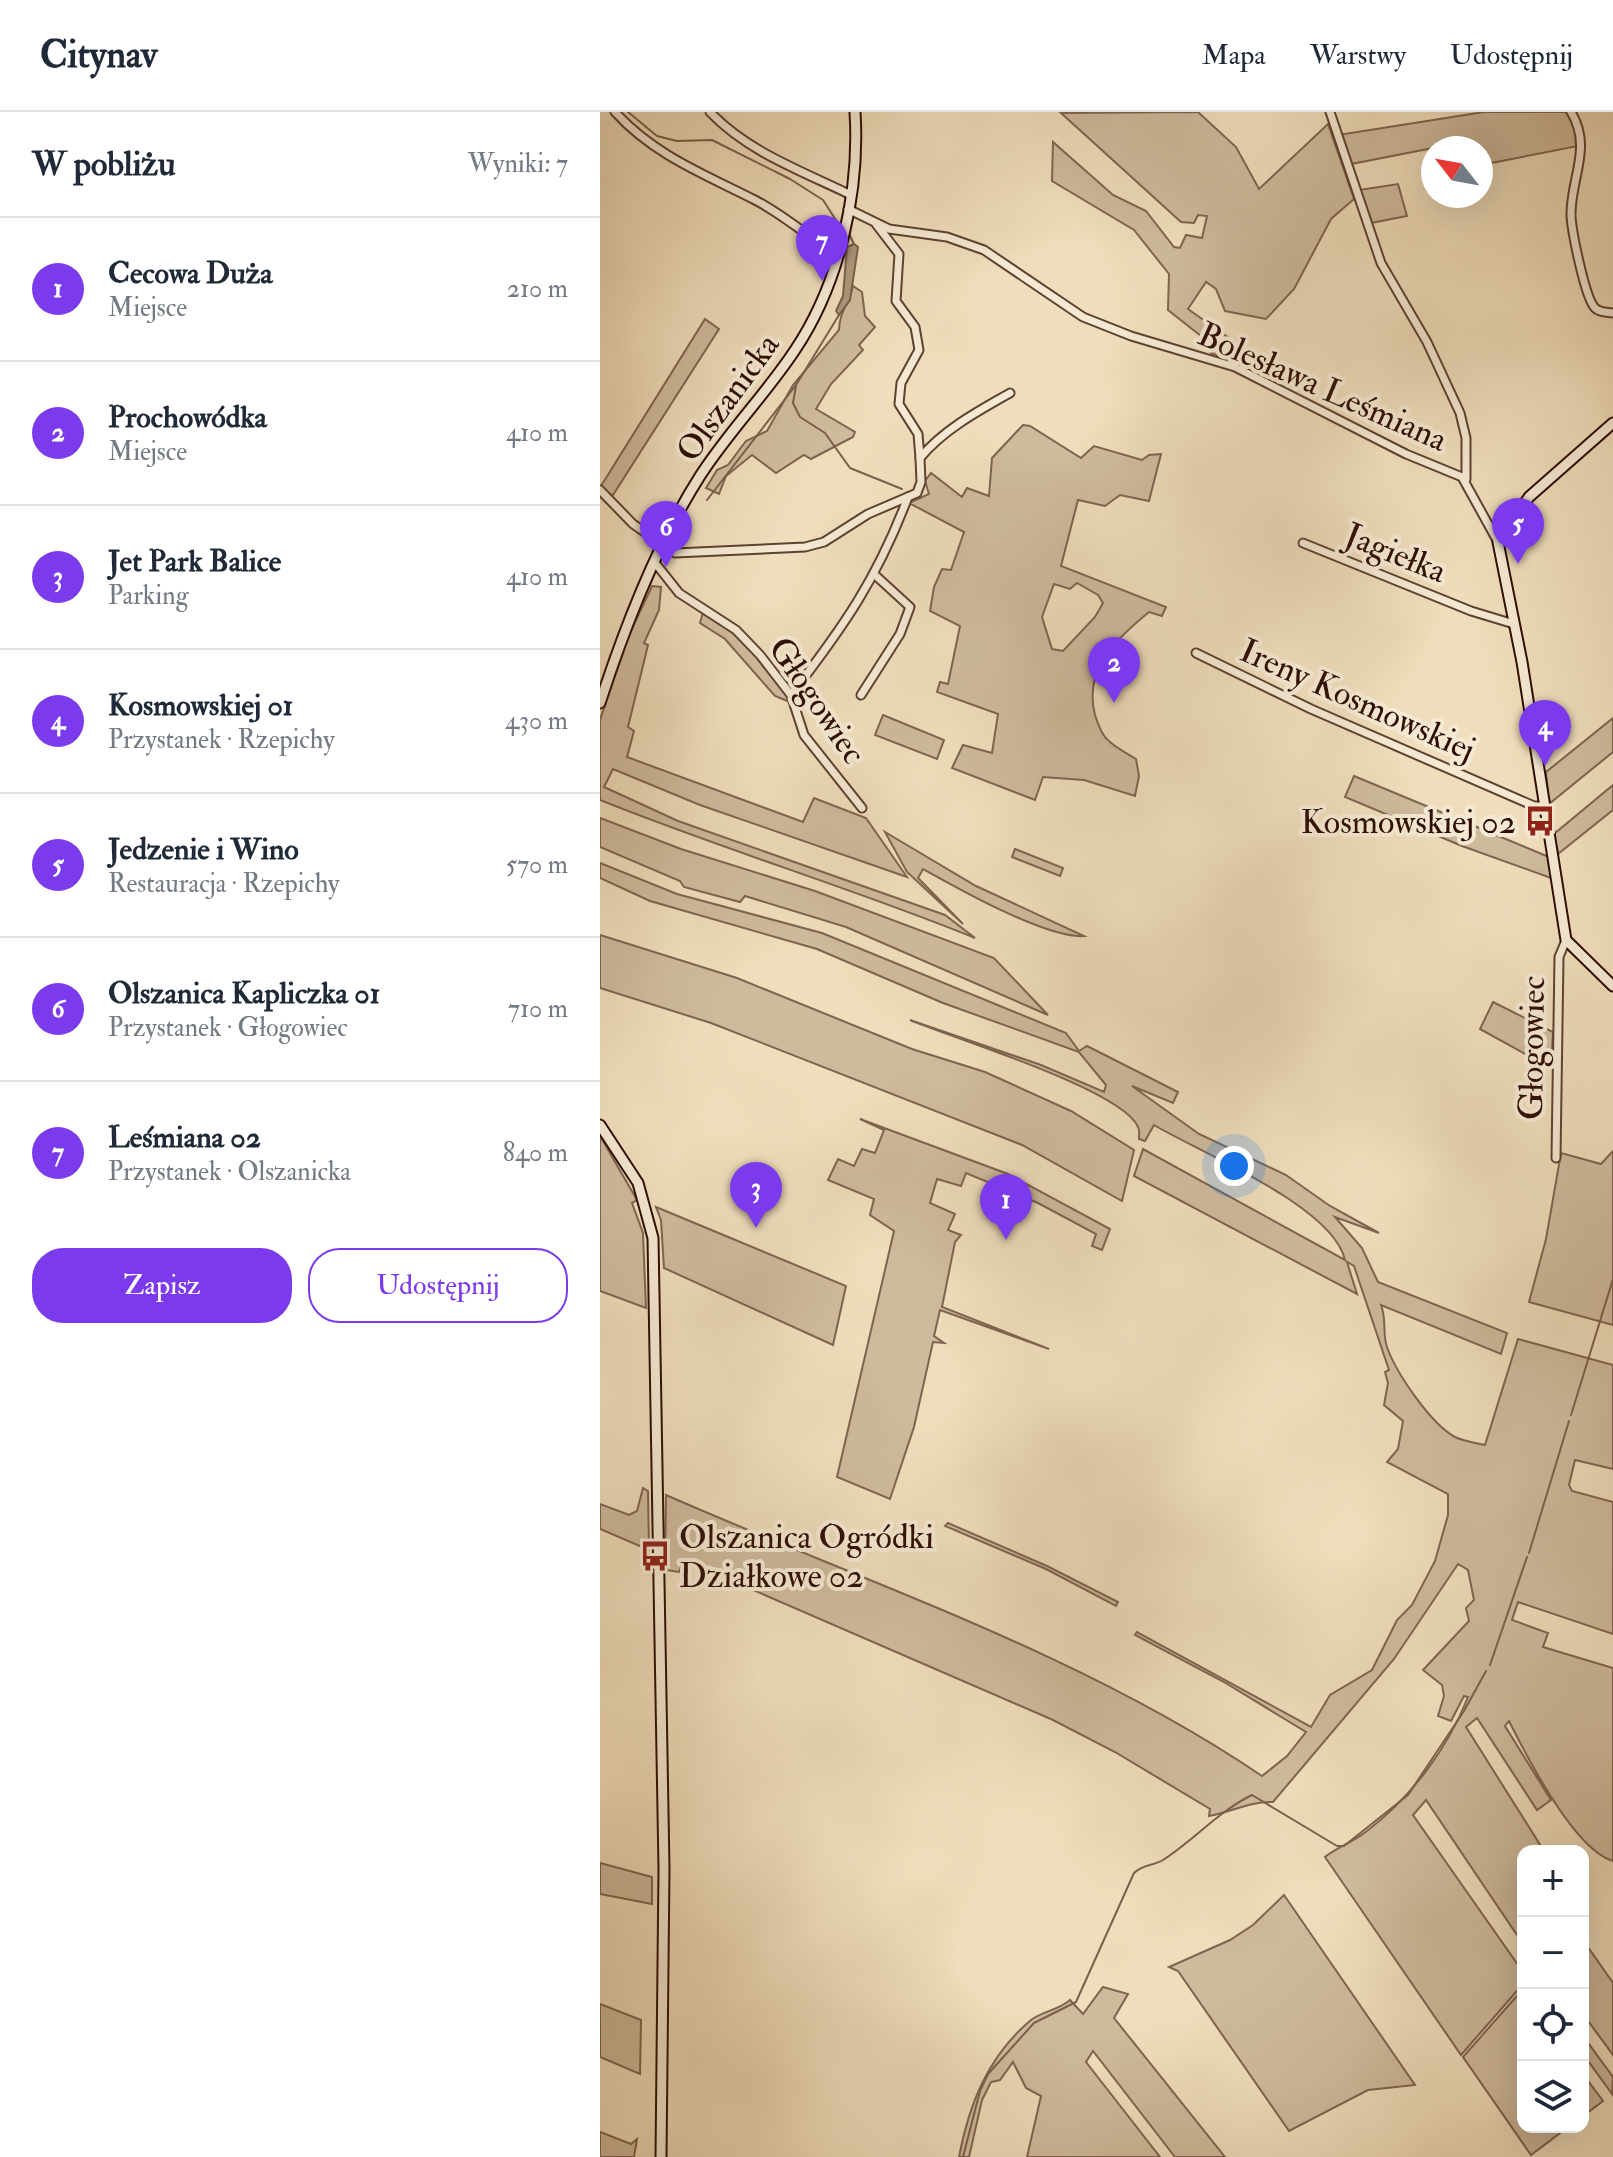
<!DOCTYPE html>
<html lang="pl">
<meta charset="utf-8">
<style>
body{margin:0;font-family:"IM FELL Double Pica",serif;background:#f2f2f3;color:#1f2937}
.controls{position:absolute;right:24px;bottom:24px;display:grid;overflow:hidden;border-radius:16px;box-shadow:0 8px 32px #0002}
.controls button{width:72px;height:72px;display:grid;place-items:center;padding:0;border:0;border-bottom:2px solid #e0e1e3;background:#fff;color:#1f2937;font:40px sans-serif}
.compass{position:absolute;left:821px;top:24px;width:72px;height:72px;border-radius:50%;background:#fff;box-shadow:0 8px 32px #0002;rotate:301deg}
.you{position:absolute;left:634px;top:1054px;width:28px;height:28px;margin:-20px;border:6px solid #fff;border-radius:50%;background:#1a73e8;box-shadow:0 0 0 12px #1a73e833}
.badge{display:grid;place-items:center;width:52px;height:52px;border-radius:50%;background:#7c3aed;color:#fff;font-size:26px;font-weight:700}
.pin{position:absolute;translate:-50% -66px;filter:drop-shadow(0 2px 4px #0008)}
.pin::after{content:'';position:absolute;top:42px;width:28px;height:24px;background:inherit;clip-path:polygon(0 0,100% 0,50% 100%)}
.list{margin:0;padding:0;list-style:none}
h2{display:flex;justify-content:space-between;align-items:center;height:104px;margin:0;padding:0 32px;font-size:34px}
h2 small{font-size:26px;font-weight:400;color:#747a83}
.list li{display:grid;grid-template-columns:52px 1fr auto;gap:24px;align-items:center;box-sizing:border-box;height:144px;padding:0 32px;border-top:2px solid #e0e1e3}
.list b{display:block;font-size:30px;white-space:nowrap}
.list p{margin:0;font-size:26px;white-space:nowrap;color:#747a83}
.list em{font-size:26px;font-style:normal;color:#747a83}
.actions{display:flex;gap:16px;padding:24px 32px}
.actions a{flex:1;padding:18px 0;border:2px solid #7c3aed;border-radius:32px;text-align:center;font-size:28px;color:#7c3aed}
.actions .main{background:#7c3aed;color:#fff}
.icon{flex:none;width:44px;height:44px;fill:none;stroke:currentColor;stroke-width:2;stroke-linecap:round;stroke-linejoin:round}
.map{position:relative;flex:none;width:1013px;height:2045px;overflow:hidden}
header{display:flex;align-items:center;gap:48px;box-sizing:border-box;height:112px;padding:0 40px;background:#fff;border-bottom:2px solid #e0e1e3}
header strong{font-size:38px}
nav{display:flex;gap:44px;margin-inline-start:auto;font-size:28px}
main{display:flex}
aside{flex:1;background:#fff}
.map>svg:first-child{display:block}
.green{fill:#ceba9c;stroke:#7e6450;stroke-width:2;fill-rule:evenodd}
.water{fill:#ad977c;stroke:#7a604c;stroke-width:2}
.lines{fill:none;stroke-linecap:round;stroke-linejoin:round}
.stream{stroke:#7a604c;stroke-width:2}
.street-casing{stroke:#5e4231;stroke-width:11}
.secondary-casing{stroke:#2e0e03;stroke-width:13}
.street{stroke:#f5e9d3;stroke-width:7}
.secondary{stroke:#f5e9d3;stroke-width:9}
.labels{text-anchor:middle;stroke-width:8;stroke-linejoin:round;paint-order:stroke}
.street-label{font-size:34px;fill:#2e0e03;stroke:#f5e9d3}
.poi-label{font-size:34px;fill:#2e0e03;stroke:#f5e9d3;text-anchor:end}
</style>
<header>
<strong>Citynav</strong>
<nav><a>Mapa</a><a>Warstwy</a><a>Udostępnij</a></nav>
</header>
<main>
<aside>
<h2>W pobliżu<small>Wyniki: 7</small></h2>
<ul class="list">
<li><span class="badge">1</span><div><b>Cecowa Duża</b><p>Miejsce</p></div><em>210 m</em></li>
<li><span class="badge">2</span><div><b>Prochowódka</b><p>Miejsce</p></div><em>410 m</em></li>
<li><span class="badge">3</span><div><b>Jet Park Balice</b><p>Parking</p></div><em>410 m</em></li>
<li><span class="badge">4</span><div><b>Kosmowskiej 01</b><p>Przystanek · Rzepichy</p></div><em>430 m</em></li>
<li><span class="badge">5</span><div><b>Jedzenie i Wino</b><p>Restauracja · Rzepichy</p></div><em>570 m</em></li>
<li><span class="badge">6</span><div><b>Olszanica Kapliczka 01</b><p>Przystanek · Głogowiec</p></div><em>710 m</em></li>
<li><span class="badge">7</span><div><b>Leśmiana 02</b><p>Przystanek · Olszanicka</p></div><em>840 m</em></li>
</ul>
<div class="actions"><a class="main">Zapisz</a><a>Udostępnij</a></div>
</aside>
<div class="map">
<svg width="1013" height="2045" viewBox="0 0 1013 2045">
<rect width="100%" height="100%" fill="#efddbb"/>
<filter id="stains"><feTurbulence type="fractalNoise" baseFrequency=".0025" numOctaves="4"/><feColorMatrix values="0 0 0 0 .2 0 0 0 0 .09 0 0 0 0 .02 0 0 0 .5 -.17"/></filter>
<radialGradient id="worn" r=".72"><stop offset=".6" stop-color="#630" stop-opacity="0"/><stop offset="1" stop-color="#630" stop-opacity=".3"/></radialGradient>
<!-- green -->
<g class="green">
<polygon points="598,0 636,35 659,77 728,12 754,87 731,107 694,177 666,207 625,199 616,177 606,170 588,197 632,228 624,246 611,241 606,228 568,198 569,162 534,118 452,69 453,30 513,83 546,99 574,135 580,136 586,123 602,126 607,104 598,103 594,111 581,110 461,1"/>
<polygon points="884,0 967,0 975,14 978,34 881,53 881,36 833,36 751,52 738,23"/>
<polygon points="798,72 807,104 771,111 759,78"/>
<path d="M253 174 262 180 265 204 275 215 259 233 263 238 231 272 216 297 255 320 253 325 211 347 204 343 176 361 152 343 126 364 119 382 106 376 117 358 128 353 146 329 167 319 193 273 239 218C239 201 249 191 253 174Z"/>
<polygon points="105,207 119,217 11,386 1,374"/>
<path d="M423 313 430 314 481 346 494 334 542 348 549 343 561 342 549 389 520 383 505 394 478 388 461 454 566 495 562 504 549 500C516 527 483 557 495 603 498 612 502 624 510 630 518 637 528 642 536 647L539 664 535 684 484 668 443 665 435 688 352 656 363 633 392 641 398 602 337 580 340 570 348 572 360 514 330 499 334 475 342 457 351 458 364 420 309 391 329 382 325 369 331 361 362 385 367 376 389 384 392 346ZM477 471 498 483 503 491 495 505 463 539 452 537 442 505 454 472 470 477Z"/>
<path d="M52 474 61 475 59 498 44 531 48 533 28 615 34 619 27 645 203 710 214 686 266 706 307 765 100 693 13 657 4 675 78 709 345 803 375 826C252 776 124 738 0 688V608L28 525Z"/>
<polygon points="103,500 160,538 192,578 190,590 175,584 125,527 100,511"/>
<polygon points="283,603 344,628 337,647 275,623"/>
<polygon points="1013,606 1013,640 949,692 946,660"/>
<polygon points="754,664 949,745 951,766 862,734 745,685"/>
<polygon points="1013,673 1013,698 958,742 954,722"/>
<polygon points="0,706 81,737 215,779 394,846 448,903 246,815 145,784 140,790 84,775 80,769 0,735"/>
<path d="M285 720 376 774 484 824C447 827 357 776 323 757L318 766 363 812 307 760Z"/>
<polygon points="415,737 463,756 460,764 412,745"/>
<path d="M0 751 77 782 222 821 466 921 479 939 487 934 578 980 573 991 532 974 599 1022 686 1063 730 1094 779 1121 735 1105 762 1136 778 1170 907 1221 901 1242 781 1193C787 1208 782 1221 787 1235 796 1261 831 1312 855 1325 863 1329 876 1331 885 1333L918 1227 1013 1253V1357L975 1348 969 1373 972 1379 1013 1390V1522L918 1490 912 1508 948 1521 943 1535 1013 1556V1749C975 1738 927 1645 909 1609L905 1614 951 1688 937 1698 877 1606 866 1615 944 1739H923V1832L826 1688 813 1703 923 1860V1872L861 1943 725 1745C734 1737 755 1729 767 1719 811 1685 847 1638 868 1585L864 1584 851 1609 838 1604 844 1584 842 1573 823 1558 869 1509 866 1496 874 1488 868 1458 858 1452 794 1547 673 1690C650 1689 632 1700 609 1704L610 1697 515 1640 453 1608 84 1448 79 1460 65 1458 66 1383C266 1471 481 1541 662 1664L687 1644 706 1620 624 1570 535 1523 537 1520 711 1615 730 1583 772 1558 797 1508 812 1493 835 1449 848 1403V1382L787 1350 798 1337 803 1309 784 1293 788 1271 785 1260 789 1258 754 1154 747 1150 757 1182 534 1064 543 1037 745 1148C733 1094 601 1041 554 1013L545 1029 539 1027C539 1023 540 1018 538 1015 523 978 353 926 310 908L441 953 504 980 506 973 479 940 343 891 217 837 50 789 0 766Z"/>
<polygon points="0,823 137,866 312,937 385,960 471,999 534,1038 522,1089 422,1033 111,911 0,876"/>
<polygon points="893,890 953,920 951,956 880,917"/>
<polygon points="260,1007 408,1062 510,1117 502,1138 492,1134 496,1122 438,1091 366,1061 361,1074 337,1067 330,1091 355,1102 348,1118 361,1123 355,1130 342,1195 449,1237 340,1198 334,1224 344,1231 333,1230 314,1315 290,1387 237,1365 294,1119 270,1103 274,1087 228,1068 238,1047 254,1054 262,1037 275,1041 284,1018"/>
<polygon points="0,1024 37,1088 32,1091 43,1121 46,1196 0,1179"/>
<polygon points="1013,1039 1013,1213 929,1190 946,1127 961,1041 1001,1052"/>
<polygon points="56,1095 246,1174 233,1233 64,1156 61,1108"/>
<polygon points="43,1376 48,1379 49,1438 0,1417 0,1392 29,1403 37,1399"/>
<polygon points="348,1411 447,1454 518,1490 516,1494 446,1457 345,1414"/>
<polygon points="0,1751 52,1765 52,1792 0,1782"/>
<polygon points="684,1783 815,1973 768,1978 689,2019 578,1859 569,1855 630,1828 653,1813"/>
<polygon points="983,1828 1013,1871 1013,1943 983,1902"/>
<path d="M503 1875 528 1882 514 1906 625 2045H575L493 1939 486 1950 560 2045H427L441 1984 426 1976 413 1950 400 1968 391 1970 382 1988 369 2045H359C369 1992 388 1944 431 1908 443 1899 459 1898 470 1888L483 1902Z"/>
<polygon points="923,1877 923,2015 968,2015 931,2043 863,1945"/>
<polygon points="0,1892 41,1908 40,1962 0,1945"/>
<polygon points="983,1924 1013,1965 1012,1982 983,1942"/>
<polygon points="983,1962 1003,1989 983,2004"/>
<polygon points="0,2020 31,2032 37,2027 34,2045 0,2045"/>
</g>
<!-- water -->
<polygon class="water" points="254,132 258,135 250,188 239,203 236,199 243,184 247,135"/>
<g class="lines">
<!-- stream -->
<g class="stream">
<polyline points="28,0 57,24 77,29 112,28 190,67 223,88 241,116"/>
<polyline points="249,122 254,132"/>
<polyline points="196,274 193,291 200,305 225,321 250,356 302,377"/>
<polyline points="107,388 196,273 239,203"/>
<polyline points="971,1303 1013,1167"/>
<polyline points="929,1441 969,1309"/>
<polyline points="890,1553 927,1445"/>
<path d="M363 2045 380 1979 388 1962 434 1911 476 1890 534 1761C543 1752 553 1754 563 1748 594 1728 619 1699 652 1683L737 1734H744L808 1683 864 1599 886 1559"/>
</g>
<!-- street casing -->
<g class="street-casing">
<g id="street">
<path d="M15 0C54 43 104 62 155 88 184 103 209 125 236 143"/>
<path d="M110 0C148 40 202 59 251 83"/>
<polyline points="730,0 781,151 827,230 860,301 866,326 866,367"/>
<path d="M971 0C993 36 970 67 971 104 972 120 985 186 995 196 1000 201 1007 200 1013 201"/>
<polyline points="248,97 289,117 347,125 384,138 483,205 531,224 635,255 806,342 862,365 898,430"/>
<polyline points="276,112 299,142 296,189 315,215 319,238 301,271 299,292 318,322 320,346"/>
<path d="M0 378 33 412 75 441 205 435 224 430 268 402 317 381 321 370 320 346C343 318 378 299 410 281"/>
<polyline points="703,431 871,499 914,512"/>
<polyline points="56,452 79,481 136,518 160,543 191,583 204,623 262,696"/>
<polyline points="596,541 711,597 934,694 945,694"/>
<path d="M191 583C244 514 277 467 308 385"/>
<polyline points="261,583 300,522 310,495 275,463"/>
<polyline points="956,1046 959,845 966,828"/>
</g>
</g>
<!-- secondary casing -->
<g class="secondary-casing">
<g id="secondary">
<polyline points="1013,311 929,385 898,430 922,550 966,828 1013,874"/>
<path d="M0 591C24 517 58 430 100 364 129 319 166 282 195 238 240 171 260 79 255 0"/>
<polyline points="0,1013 38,1071 53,1126 64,1757 61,2045"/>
</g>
</g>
<!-- street -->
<use href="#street" class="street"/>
<!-- secondary -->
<use href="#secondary" class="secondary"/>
</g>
<!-- icons -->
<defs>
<g id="bus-bare" transform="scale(2.4)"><path d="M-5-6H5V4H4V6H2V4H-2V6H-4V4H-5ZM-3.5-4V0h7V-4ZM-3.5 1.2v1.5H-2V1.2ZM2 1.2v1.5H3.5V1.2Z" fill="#8f2418" stroke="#f5e9d3" stroke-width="2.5" paint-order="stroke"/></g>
</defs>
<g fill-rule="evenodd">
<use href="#bus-bare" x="940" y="709"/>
<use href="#bus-bare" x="55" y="1444"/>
</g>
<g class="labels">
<!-- street labels -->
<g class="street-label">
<text transform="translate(723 274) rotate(24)" y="12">Bolesława Leśmiana</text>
<text transform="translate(127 285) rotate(-54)" y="12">Olszanicka</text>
<text transform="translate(796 440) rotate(22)" y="12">Jagiełka</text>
<text transform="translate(758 587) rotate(24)" y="12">Ireny Kosmowskiej</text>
<text transform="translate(218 588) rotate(56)" y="12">Głogowiec</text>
<text transform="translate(931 936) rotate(-89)" y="12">Głogowiec</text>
</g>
<!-- poi labels -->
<g class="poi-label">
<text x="916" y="721">Kosmowskiej 02</text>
<text x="79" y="1436" text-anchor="start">Olszanica Ogródki<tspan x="79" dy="39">Działkowe 02</tspan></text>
</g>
</g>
<rect width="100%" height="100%" filter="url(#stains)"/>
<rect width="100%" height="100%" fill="url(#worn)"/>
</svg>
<div class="controls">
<button>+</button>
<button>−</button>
<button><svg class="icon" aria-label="locate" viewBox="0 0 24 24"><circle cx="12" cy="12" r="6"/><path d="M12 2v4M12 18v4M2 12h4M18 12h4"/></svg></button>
<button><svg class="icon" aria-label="layers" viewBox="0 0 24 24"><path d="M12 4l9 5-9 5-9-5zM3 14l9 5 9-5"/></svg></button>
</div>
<svg class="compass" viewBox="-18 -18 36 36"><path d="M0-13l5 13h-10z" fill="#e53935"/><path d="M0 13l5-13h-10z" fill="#747a83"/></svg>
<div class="you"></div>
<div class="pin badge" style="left:406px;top:1128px">1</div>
<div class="pin badge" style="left:514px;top:591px">2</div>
<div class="pin badge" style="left:156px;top:1116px">3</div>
<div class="pin badge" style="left:945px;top:654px">4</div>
<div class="pin badge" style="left:918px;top:452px">5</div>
<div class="pin badge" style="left:66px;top:455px">6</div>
<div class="pin badge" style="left:222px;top:169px">7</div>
</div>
</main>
